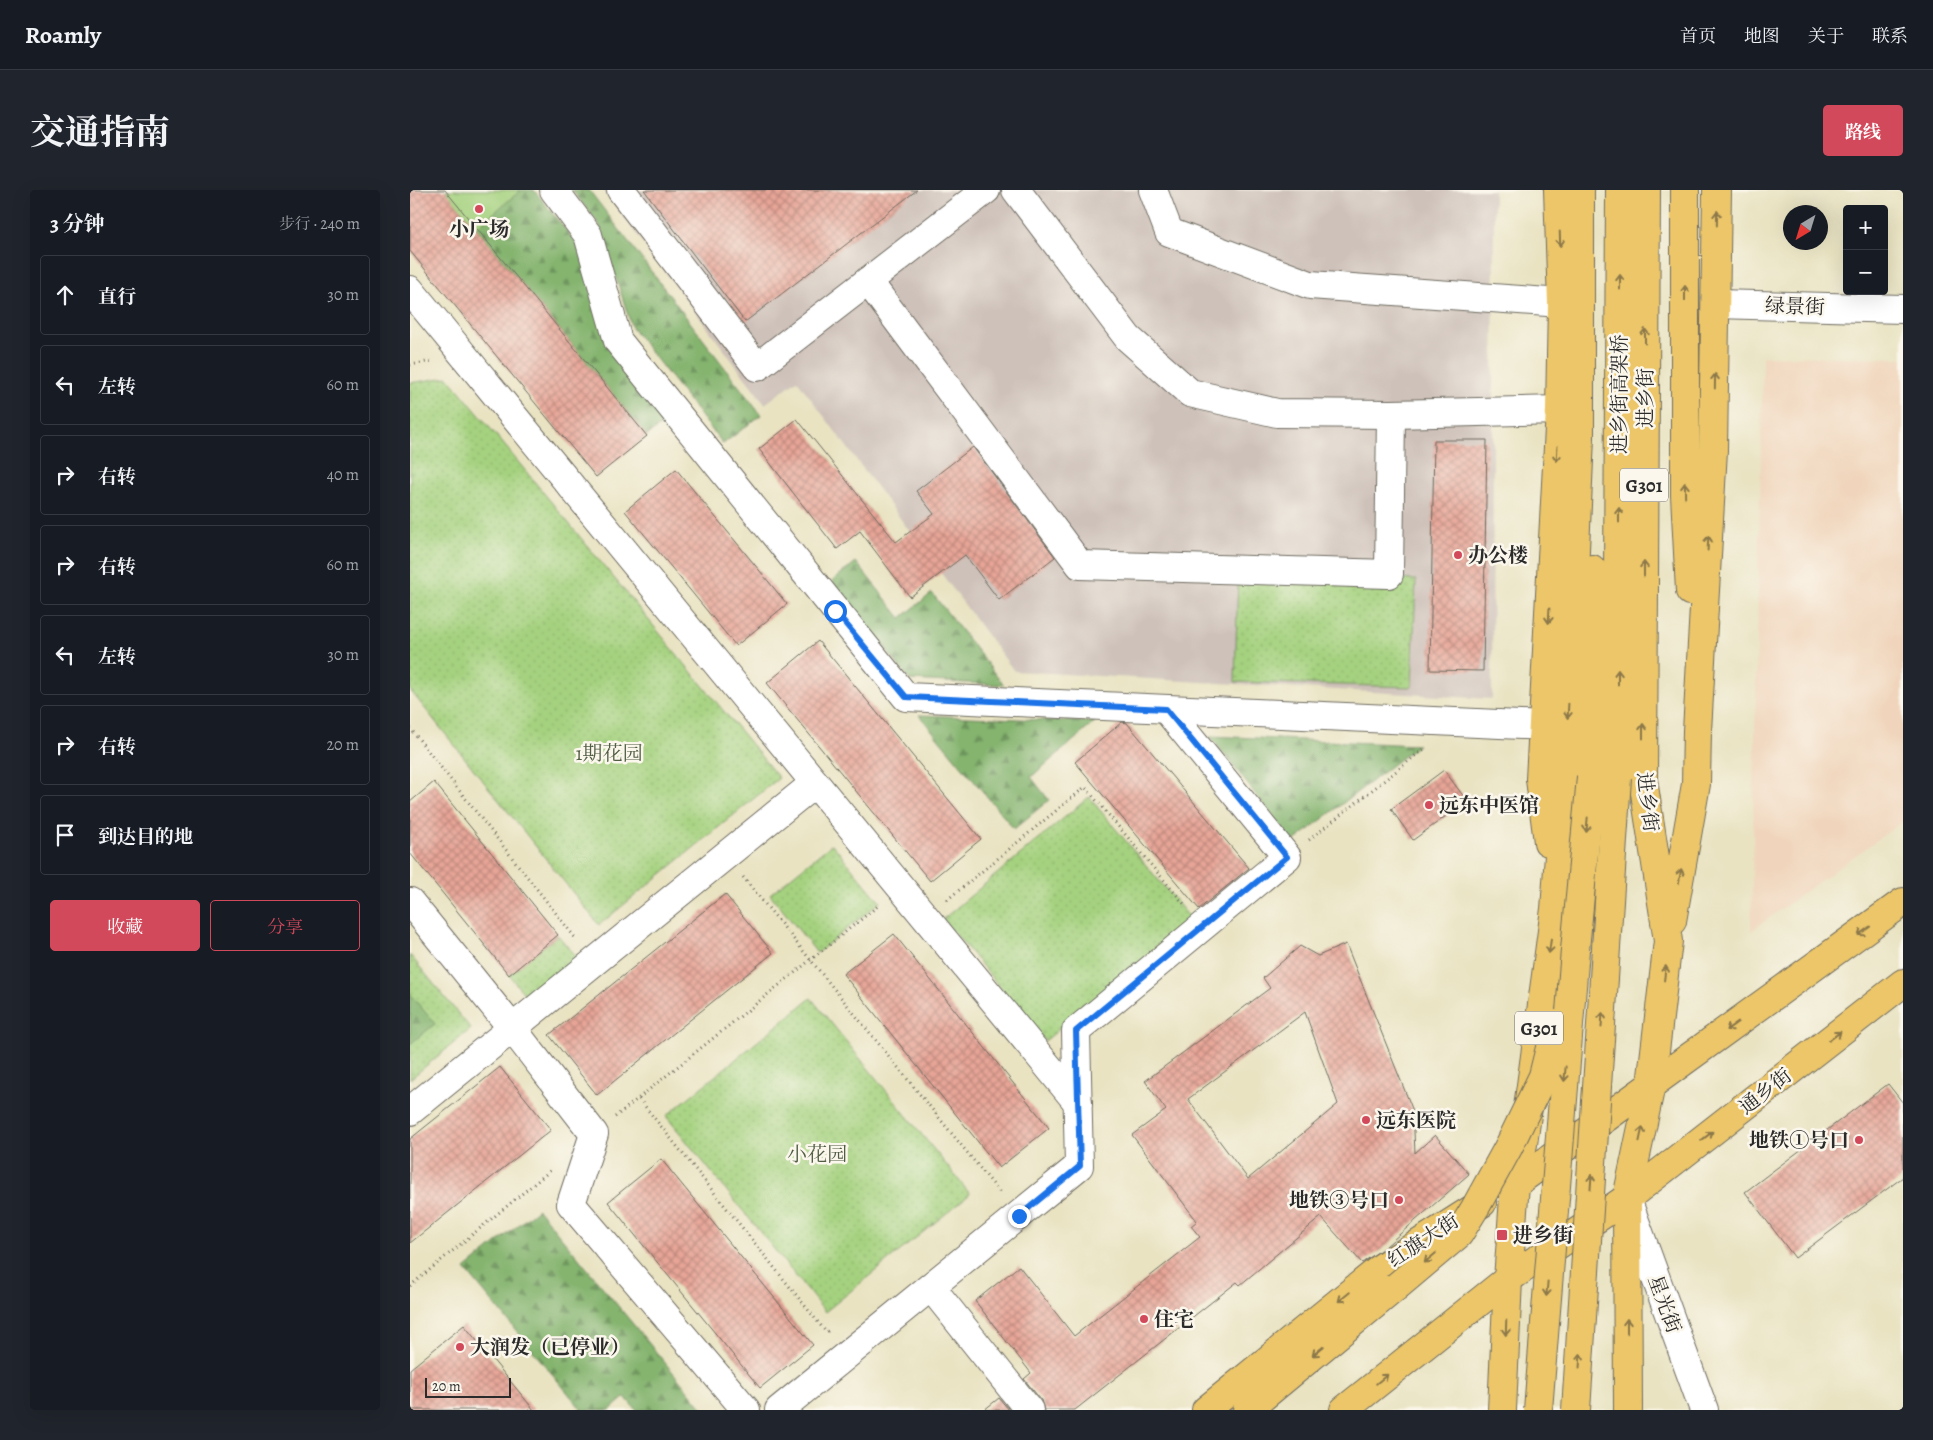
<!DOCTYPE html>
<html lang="zh">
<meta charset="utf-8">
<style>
body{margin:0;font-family:Alegreya,"Noto Serif SC",serif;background:#20242c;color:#f1f3f6}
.controls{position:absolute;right:15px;top:15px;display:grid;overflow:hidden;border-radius:5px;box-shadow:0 5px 20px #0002}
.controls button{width:45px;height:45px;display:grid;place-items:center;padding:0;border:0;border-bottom:1px solid #363941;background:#171b24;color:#f1f3f6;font:25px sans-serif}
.compass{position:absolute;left:1373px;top:15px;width:45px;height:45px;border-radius:50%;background:#171b24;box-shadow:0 5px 20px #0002;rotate:218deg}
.scale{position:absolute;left:15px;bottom:12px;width:86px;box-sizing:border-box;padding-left:5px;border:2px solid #2b2b2b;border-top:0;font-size:14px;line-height:18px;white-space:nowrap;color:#2b2b2b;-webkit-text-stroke:4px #fbf7ec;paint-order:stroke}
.stop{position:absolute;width:15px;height:15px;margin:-11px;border:4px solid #1a73e8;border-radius:50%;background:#fff}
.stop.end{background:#1a73e8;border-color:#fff;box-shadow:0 1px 5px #0008}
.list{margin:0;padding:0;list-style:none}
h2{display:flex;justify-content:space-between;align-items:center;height:65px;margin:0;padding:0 20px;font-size:21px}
h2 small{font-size:16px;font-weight:400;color:#9ea1a6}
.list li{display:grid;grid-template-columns:32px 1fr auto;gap:15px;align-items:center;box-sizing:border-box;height:80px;margin:0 10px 10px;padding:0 10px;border:1px solid #363941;border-radius:5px}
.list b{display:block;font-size:19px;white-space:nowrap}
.list em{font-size:16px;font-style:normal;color:#9ea1a6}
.actions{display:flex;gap:10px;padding:15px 20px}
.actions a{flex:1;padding:11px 0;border:1px solid #d1495b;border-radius:5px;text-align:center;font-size:18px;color:#d1495b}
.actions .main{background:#d1495b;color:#fff}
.icon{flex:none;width:28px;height:28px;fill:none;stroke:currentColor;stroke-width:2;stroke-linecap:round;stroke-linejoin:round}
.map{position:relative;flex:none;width:1493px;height:1220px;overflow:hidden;border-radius:5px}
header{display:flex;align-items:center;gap:30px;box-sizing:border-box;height:70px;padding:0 25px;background:#171b24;border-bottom:1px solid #363941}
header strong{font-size:24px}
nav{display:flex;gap:28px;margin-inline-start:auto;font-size:18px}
.intro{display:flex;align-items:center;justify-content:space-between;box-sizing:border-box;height:120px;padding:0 30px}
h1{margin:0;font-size:35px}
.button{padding:12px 22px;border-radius:5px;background:#d1495b;color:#fff;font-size:18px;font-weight:700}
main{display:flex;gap:30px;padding:0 30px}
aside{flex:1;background:#171b24;border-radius:5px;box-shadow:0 5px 20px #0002}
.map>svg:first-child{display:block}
.built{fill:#f0d5bc}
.industrial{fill:#cec1b9}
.grass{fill:url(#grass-dots);stroke:#687e55}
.forest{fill:url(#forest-firs);stroke:#58704c}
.pitch{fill:#a5d27f;stroke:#687e55}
.building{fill:url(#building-cross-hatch);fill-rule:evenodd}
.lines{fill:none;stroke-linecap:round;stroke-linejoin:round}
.minor-casing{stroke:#6e6b60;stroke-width:30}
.major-casing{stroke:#6e6b60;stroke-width:30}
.highway-casing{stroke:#6e6b60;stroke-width:30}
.path{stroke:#6e6b60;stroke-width:3;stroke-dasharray:1 4;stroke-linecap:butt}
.minor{stroke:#fff;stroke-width:28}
.major{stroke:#ecc669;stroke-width:28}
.highway{stroke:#ecc669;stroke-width:28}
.highway-bridge-casing{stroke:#6e6b60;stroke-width:30;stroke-linecap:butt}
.highway-bridge{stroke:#ecc669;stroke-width:28}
.oneway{stroke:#8c784a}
.route{stroke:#1a73e8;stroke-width:6}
.poi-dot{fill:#d1495b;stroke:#fbf7ec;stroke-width:2}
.labels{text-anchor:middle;stroke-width:5;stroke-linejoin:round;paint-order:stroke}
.shield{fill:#fbf7ec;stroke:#696865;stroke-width:1}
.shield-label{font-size:19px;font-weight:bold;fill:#2b2b2b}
.poi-label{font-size:20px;font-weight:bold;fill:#2b2b2b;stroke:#fbf7ec;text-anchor:start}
.street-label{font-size:20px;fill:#2b2b2b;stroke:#fbf7ec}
.park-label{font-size:20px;fill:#505d44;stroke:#fbf7ec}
</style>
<header>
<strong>Roamly</strong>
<nav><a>首页</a><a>地图</a><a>关于</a><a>联系</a></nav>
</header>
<div class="intro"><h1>交通指南</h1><a class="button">路线</a></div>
<main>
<aside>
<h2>3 分钟<small>步行 · 240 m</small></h2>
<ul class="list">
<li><svg class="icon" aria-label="ahead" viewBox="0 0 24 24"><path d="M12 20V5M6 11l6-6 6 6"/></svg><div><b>直行</b></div><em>30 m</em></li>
<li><svg class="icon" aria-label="left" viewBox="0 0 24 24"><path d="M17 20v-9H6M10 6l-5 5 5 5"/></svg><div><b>左转</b></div><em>60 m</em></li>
<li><svg class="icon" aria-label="right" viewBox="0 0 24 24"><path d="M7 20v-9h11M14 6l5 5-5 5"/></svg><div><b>右转</b></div><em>40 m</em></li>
<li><svg class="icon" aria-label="right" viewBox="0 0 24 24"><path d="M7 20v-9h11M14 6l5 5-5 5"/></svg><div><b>右转</b></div><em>60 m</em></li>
<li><svg class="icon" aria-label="left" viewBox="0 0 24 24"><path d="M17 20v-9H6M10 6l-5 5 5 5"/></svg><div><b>左转</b></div><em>30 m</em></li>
<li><svg class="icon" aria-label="right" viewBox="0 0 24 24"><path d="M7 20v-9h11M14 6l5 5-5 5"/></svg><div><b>右转</b></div><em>20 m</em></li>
<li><svg class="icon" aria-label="arrive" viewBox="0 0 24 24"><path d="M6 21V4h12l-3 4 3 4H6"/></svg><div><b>到达目的地</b></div></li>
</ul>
<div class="actions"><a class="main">收藏</a><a>分享</a></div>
</aside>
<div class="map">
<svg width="1493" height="1220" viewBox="0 0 1493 1220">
<defs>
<pattern id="grass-dots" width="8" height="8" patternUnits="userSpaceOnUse" patternTransform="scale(1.25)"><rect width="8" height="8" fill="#a5d27f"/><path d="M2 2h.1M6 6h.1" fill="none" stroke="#8eb46e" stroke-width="1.8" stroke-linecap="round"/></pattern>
<pattern id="forest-firs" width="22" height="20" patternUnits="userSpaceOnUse" patternTransform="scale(1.25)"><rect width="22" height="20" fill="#84b46e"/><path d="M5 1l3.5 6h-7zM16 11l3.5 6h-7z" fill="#6c935b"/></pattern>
<pattern id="building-cross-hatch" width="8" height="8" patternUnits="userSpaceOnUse" patternTransform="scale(1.25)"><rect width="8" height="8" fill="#e7a597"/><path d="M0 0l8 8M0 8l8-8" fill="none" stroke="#bb877b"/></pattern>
</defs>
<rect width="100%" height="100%" fill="#fbf7ec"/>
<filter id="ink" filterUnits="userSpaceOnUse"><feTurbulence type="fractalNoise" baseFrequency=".02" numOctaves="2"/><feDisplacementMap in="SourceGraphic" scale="10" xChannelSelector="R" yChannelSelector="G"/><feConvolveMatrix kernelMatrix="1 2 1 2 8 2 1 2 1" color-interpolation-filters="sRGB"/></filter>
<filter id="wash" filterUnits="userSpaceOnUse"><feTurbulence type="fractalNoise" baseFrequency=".0096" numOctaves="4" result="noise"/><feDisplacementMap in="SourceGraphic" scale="20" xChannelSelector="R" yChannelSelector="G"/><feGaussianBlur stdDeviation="1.12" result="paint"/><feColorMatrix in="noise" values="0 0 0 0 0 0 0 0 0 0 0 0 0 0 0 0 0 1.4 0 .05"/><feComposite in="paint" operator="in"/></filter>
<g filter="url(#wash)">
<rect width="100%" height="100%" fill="#e9e3c2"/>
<!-- built -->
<polygon class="built" points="1353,166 1493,168 1493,631 1341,741"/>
<!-- industrial -->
<polygon class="industrial" points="193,0 1084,0 1082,509 604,481 387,190 355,214"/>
<!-- grass -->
<g class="grass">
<polygon points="38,187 369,588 189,735 0,500 0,193"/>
<polygon points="828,384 1006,390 1002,497 825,492"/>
<polygon points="679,607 781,729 635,851 533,729"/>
<polygon points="422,654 470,712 407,763 360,704"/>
<polygon points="148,745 169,771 120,811 99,785"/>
<polygon points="0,765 61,839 0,889"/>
<polygon points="401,808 560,1004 415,1122 256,926"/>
</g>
<!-- forest -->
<g class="forest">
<polygon points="111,0 124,0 168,55 256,231 237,246 66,38"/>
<polygon points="162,0 179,0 351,225 313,254 222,138 189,34"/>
<polygon points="446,372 491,428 522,403 594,495 500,490 422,391"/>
<polygon points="509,525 685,532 621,587 639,610 604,639"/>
<polygon points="800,546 1008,555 883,652"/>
<polygon points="0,804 25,834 0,854"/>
<polygon points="128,1019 294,1220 226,1220 215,1207 200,1220 172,1220 55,1079"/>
</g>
<!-- pitch -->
<polygon class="pitch" points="35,0 111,0 66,38"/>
<g id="blocks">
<!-- building -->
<g class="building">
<polygon points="0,0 35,0 237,246 186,287 0,61"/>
<polygon points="234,0 507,0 335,132"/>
<polygon points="387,229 486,352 524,324 506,301 563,257 645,367 589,410 555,365 500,407 450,341 427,359 349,259"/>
<polygon points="1024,250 1077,250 1073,481 1020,480"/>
<polygon points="266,279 377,414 326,456 215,321"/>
<polygon points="408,451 571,649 520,691 357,493"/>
<polygon points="712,532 717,533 839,678 789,719 665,572"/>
<polygon points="1034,580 1057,611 1003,650 981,619"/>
<polygon points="24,592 148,745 99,785 0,663 0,612"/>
<polygon points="315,704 363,763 187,905 139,845"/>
<polygon points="484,744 639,938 589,978 433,784"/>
<path d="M936 754 1003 921 1005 963 1025 945 1059 984 975 1057 952 1073 911 1027 830 1095 827 1092 665 1220H634L631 1210 614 1189 621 1183 565 1111 609 1076 664 1146 790 1047 781 1036 787 1031 722 945 756 920 735 891 860 798 853 788 890 756 908 766ZM895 822 928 914 838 989 778 909Z"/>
<polygon points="90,877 141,940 0,1053 0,949"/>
<polygon points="1478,894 1493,913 1493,987 1385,1068 1335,1002"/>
<polygon points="251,969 403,1155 350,1198 198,1012"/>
<polygon points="54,1135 124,1220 0,1220 0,1179"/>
<polygon points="589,1208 599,1220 574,1220"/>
</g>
</g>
</g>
<g filter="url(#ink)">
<use href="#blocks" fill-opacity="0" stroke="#6e6b60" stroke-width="1"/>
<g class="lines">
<!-- minor casing -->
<g class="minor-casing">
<g id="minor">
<polyline points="144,0 178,45 208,151 496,507 1134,536"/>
<polyline points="211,0 347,177 576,0"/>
<polyline points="606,0 718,148 780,203 867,223 981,224 1150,220"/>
<polyline points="743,0 759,42 900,95 1152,113"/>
<polyline points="458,91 670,375 979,384 981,224"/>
<polyline points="0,100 668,913"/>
<polyline points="1306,114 1493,119"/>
<polyline points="0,712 102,838 184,944 161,1014 336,1220"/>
<polyline points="0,921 405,593"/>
<polyline points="1218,1012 1294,1220"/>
<polyline points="521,1097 619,1220"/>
<polyline points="369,1220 669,976 666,841 877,667 756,519"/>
</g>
</g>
<!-- major casing -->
<g class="major-casing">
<g id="major">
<polyline points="1241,895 1493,712"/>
<polyline points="1217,1008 1493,793"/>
<polyline points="796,1220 972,1077 1072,1013"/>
<polyline points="837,1220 986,1097"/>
<polyline points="934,1220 1098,1089"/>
</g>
</g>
<!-- highway casing -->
<g class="highway-casing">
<g id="highway">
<polyline points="1275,0 1275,305 1280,401"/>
<polyline points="1181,587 1182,379"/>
<polyline points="1207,588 1210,0"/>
<polyline points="1138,652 1130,589 1150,220 1152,113 1148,0"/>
<polyline points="1262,731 1286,594 1287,541 1303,260 1307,0"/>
<polyline points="1105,994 1241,895"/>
<polyline points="1098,1089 1217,1008"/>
<polyline points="1092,1220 1098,1089 1105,994 1113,954 1145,719 1155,585 1170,247 1170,0"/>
<polyline points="1218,1220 1217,1008 1241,895 1258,751 1233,590 1236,0"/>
</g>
</g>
<!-- path -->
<g class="path">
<polyline points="0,175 22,171"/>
<polyline points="0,538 167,750"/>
<polyline points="899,650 1014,559"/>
<polyline points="333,687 591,1004"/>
<polyline points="537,710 675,597 775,715"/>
<polyline points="229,909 416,1142 418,1141"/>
<polyline points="205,927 469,715"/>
<polyline points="0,1096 142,979"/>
</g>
<!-- minor -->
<use href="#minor" class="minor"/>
<!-- major -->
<use href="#major" class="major"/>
<!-- highway -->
<use href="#highway" class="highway"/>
<!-- highway-bridge casing -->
<g class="highway-bridge-casing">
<g id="highway-bridge">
<polyline points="986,1097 1049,1044 1065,1018 1099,956 1133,886 1146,834"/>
<polyline points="1128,1220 1165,760 1181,587"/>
<polyline points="1166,1220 1207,588"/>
</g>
</g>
<!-- highway-bridge -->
<use href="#highway-bridge" class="highway-bridge"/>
</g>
<!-- one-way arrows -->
<defs><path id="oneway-shaft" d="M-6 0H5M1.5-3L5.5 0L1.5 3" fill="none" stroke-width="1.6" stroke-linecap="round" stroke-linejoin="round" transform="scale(1.25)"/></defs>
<g class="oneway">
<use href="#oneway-shaft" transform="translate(1307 28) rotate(-89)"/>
<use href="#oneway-shaft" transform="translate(1150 49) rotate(88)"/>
<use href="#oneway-shaft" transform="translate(1210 92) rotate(-90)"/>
<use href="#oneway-shaft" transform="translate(1275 103) rotate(-90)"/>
<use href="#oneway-shaft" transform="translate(1235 146) rotate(-90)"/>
<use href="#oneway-shaft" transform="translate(1305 191) rotate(-89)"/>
<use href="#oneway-shaft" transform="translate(1147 264) rotate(93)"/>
<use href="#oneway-shaft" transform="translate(1275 300) rotate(-91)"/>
<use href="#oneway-shaft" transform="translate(1209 325) rotate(-90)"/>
<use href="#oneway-shaft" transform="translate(1298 353) rotate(-87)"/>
<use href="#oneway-shaft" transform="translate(1234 379) rotate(-90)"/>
<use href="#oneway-shaft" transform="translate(1139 426) rotate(93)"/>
<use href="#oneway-shaft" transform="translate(1208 487) rotate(-90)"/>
<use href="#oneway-shaft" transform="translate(1158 521) rotate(93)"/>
<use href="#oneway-shaft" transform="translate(1233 541) rotate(-90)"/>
<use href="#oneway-shaft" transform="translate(1177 635) rotate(95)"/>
<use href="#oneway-shaft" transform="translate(1270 686) rotate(-80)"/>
<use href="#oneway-shaft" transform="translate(1454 741) rotate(144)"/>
<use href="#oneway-shaft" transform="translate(1140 756) rotate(98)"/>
<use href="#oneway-shaft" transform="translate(1255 783) rotate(-83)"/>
<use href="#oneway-shaft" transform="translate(1192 830) rotate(-86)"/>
<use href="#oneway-shaft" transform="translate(1322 836) rotate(144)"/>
<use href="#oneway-shaft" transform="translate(1425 846) rotate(-38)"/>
<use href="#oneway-shaft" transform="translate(1155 884) rotate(95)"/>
<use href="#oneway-shaft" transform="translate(1231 944) rotate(-78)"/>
<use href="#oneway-shaft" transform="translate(1297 946) rotate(-38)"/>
<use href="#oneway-shaft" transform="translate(1181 992) rotate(-86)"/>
<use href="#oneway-shaft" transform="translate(1020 1068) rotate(140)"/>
<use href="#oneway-shaft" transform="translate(1137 1099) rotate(95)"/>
<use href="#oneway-shaft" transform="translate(934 1107) rotate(141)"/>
<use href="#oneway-shaft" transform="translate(1217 1136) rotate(-90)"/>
<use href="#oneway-shaft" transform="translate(1096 1138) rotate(92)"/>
<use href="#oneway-shaft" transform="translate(908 1161) rotate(140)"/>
<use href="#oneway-shaft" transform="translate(1170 1171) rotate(-86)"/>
<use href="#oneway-shaft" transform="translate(972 1189) rotate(-39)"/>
</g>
</g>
<g class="lines" filter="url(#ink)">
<!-- route -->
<polyline class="route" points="425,421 496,507 756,519 877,667 666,841 670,976 609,1026"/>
</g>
<!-- markers -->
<g class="poi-dot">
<circle cx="69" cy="19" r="5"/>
<circle cx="1048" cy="365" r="5"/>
<circle cx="1019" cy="615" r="5"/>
<circle cx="956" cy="930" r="5"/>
<circle cx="1449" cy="950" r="5"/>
<circle cx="989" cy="1010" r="5"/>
<rect x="1086" y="1039" width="12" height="12" rx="2.5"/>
<circle cx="734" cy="1129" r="5"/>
<circle cx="50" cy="1157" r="5"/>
</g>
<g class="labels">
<!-- shield labels -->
<g class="shield">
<rect x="1210" y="278.5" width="48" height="33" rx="4"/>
<rect x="1105" y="821.5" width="48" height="33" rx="4"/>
</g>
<g class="shield-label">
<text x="1234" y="302">G301</text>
<text x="1129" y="845">G301</text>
</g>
<!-- poi labels -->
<g class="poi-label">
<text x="69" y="46" text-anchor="middle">小广场</text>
<text x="1058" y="372">办公楼</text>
<text x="1029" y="622">远东中医馆</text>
<text x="966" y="937">远东医院</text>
<text x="1439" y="957" text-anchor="end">地铁①号口</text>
<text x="979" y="1017" text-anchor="end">地铁③号口</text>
<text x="1103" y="1052">进乡街</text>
<text x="744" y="1136">住宅</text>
<text x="60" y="1164">大润发（已停业）</text>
</g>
<!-- street labels -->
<g class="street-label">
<text transform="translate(1385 116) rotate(2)" y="7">绿景街</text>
<text transform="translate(1209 204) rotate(-90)" y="7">进乡街高架桥</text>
<text transform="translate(1235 208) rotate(-90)" y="7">进乡街</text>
<text transform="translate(1238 612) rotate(83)" y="7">进乡街</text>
<text transform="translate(1355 901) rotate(-38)" y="7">通乡街</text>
<text transform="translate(1013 1050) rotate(-33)" y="7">红旗大街</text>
<text transform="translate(1255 1114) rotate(70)" y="7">星光街</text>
</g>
<!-- park labels -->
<g class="park-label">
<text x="199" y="570">1期花园</text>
<text x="407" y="971">小花园</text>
</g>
</g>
</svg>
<div class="controls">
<button>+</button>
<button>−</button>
</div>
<svg class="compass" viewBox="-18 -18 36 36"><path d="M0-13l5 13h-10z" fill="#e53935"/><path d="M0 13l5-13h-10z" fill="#9ea1a6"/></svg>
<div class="scale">20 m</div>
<div class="stop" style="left:425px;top:421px"></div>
<div class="stop end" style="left:609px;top:1026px"></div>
</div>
</main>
